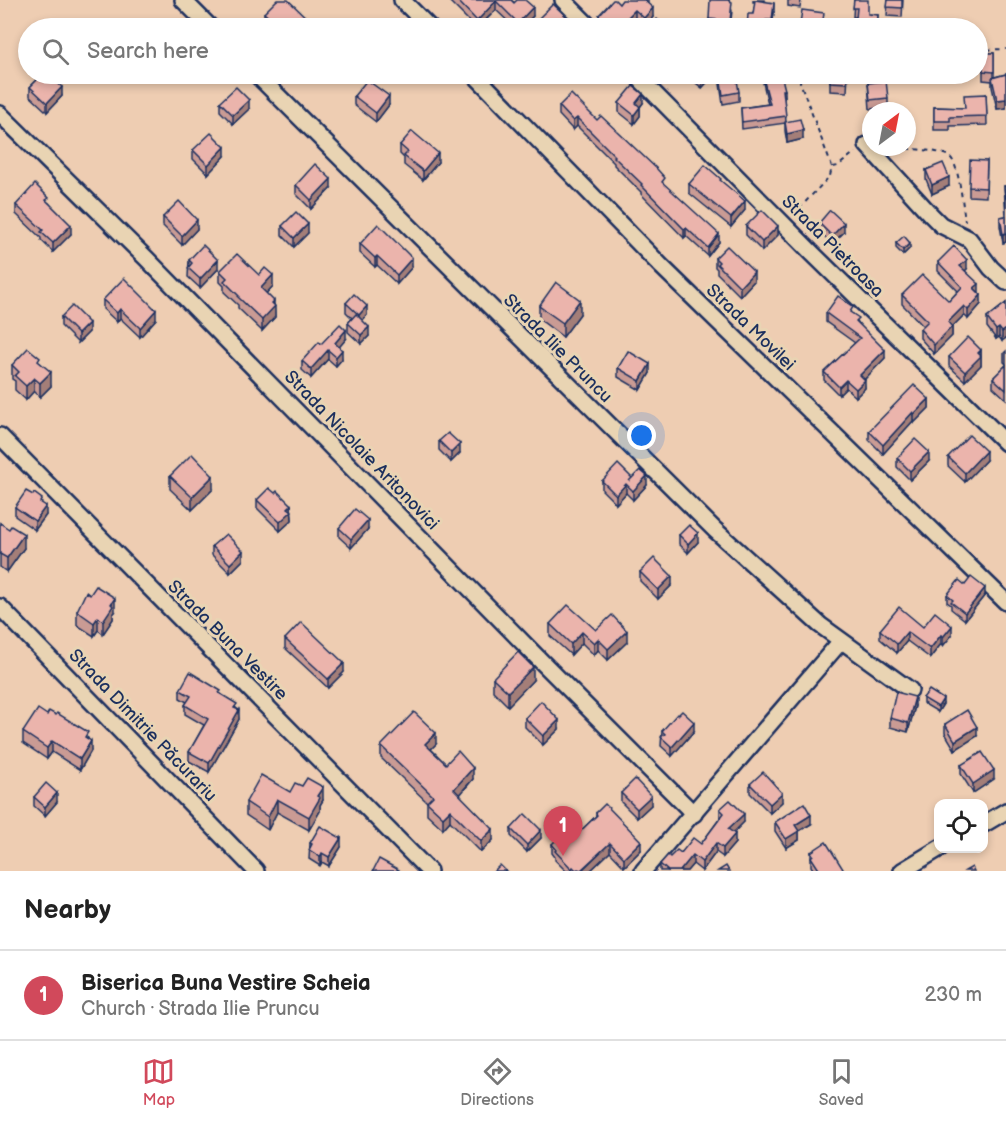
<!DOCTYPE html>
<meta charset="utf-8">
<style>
body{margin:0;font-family:"Balsamiq Sans",sans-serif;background:#f2f2f2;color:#222}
.controls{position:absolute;right:18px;bottom:18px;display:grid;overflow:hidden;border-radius:12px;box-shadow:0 3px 9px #0003}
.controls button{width:54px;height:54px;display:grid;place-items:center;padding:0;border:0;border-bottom:2px solid #e0e0e0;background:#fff;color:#222;font:30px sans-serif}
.compass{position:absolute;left:862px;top:102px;width:54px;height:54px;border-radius:50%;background:#fff;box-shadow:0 3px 9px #0003;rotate:32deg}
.you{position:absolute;left:642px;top:436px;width:21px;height:21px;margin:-15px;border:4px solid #fff;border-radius:50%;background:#1a73e8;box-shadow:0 0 0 9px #1a73e833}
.badge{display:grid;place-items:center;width:39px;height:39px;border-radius:50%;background:#d1495b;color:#fff;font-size:20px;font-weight:700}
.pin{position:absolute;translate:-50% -50px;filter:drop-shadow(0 2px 3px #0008)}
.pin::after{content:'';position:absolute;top:32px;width:21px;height:18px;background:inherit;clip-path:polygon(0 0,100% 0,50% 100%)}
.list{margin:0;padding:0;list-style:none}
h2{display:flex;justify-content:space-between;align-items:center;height:78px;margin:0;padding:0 24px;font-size:26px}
h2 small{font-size:20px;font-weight:400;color:#767676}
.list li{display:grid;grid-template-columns:39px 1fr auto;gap:18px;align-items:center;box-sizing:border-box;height:90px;padding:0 24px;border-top:2px solid #e0e0e0}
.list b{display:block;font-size:22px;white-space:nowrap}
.list p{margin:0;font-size:20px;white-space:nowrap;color:#767676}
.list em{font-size:20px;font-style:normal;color:#767676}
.icon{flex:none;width:33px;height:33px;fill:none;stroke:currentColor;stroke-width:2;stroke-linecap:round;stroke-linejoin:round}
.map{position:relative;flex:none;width:1006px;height:871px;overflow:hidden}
.search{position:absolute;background:#fff;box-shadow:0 3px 9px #0003;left:18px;right:18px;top:18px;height:66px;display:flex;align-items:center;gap:15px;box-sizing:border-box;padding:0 21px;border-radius:33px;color:#767676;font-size:22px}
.sheet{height:168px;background:#fff}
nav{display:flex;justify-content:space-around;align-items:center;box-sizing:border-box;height:84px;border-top:2px solid #e0e0e0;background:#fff;font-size:16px;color:#767676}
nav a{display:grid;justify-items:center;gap:3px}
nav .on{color:#d1495b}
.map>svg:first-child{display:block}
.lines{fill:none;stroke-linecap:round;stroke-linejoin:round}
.minor-casing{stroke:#1b2f5e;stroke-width:20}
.path{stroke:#1b2f5e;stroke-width:2;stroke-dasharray:4.5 4.5;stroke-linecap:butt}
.minor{stroke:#e9d4b3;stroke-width:15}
.wall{fill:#ca9b94;stroke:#1b2f5e;stroke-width:1.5}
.shaded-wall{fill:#a47e78;stroke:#1b2f5e;stroke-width:1.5}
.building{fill:#ebb4ac;stroke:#1b2f5e;stroke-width:1.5}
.labels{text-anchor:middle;stroke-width:6;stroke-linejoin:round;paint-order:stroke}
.street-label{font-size:18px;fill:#1b2f5e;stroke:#e9d4b3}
</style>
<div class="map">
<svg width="1006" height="871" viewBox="0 0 1006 871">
<rect width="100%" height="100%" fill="#eecdb2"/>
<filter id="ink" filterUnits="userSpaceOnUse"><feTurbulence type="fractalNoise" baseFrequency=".0167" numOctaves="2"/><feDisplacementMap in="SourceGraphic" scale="12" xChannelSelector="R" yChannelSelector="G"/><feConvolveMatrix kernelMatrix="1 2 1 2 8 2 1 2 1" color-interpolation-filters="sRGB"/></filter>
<g filter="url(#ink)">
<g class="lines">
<!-- minor casing -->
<g class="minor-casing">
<g id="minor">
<polyline points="183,0 211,28"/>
<polyline points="402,0 430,28"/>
<polyline points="563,0 591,28"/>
<polyline points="256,74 715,530 820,625 910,690"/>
<polyline points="474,74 662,267 1006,602"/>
<polyline points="635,74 812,253 1006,443"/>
<polyline points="0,114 146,258 541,661 694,814"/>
<polyline points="867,145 931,215 941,225 969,239 991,268 1006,282"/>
<polyline points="0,436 429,871"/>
<polyline points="0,607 256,871"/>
<polyline points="984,824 1006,811"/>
<polyline points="643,871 841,641"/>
<polyline points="902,871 940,848"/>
</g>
</g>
<!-- path -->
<g class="path">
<polyline points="978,50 1006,49"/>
<path d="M889 147C902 149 940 149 950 157 959 164 963 208 965 221"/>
<polyline points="833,167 838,166 855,152"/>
<polyline points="793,215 830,176 832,167 800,82 801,74"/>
</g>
<!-- minor -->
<use href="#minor" class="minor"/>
</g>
<!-- wall -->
<g class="wall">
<polygon points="448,0 511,0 533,16 521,28 515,28 496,10 478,28 476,28"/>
<polygon points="648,0 648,4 653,17 644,27 635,19 626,28 602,28 600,27 599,24 599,15 619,4"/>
<polygon points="717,0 729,0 732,11 730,28 709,28 709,19"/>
<polygon points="753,0 764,0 764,2 774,12 772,28 747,28 753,14 755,2 753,2"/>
<polygon points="788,0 801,0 800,8 788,6"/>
<polygon points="854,0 868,14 878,15 877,28 855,28 856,17 853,17"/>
<polygon points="888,0 903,0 902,17 887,16"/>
<polygon points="264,13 314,28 266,28 264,26"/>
<polygon points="538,19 569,28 538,28"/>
<polygon points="824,22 823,28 800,28 800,24"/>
<polygon points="983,53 994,53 994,77 1006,74 1006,108 997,109 992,87 992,81 983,80"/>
<polygon points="43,74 67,74 58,83 62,96 47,112 30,96 30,87"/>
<polygon points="685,74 713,74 713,76 702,88"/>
<polygon points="761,74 781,74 785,97 784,98 786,122 803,139 787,143 785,131 785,123 742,129 741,108 768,104"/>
<polygon points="830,74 848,74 847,92 830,91"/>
<polygon points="720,75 739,92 739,101 723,104 720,84"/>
<polygon points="868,83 888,98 888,107 870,109"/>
<polygon points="986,94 987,125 950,126 950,130 934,130 934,107 964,108"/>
<polygon points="354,96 389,105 376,122 354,105"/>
<polygon points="220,102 249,109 233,124 220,111"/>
<polygon points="619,103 643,103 640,107 640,116 634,124 619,112"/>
<polygon points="559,106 597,120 665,186 719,242 708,256 686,236 684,238 641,194 641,192 614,165 614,163 577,126 573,130 559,115"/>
<polygon points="400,145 438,162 423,180 404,165 404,158 400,154"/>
<polygon points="193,150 225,156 208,174 193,159"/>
<polygon points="987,161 986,197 969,196 969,187"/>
<polygon points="926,170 949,186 932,194 926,179"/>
<polygon points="689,184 745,210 731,227 689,193"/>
<polygon points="296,185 331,188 311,209 296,194"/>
<polygon points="1004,186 1006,186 1006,242 1003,243 1000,226 1000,217 1006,216"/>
<polygon points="49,203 71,234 53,252 41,240 41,238 16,214 16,205"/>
<polygon points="163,217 197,229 182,245 163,226"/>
<polygon points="819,223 844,232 832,244 819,232"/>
<polygon points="282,226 308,233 294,247 282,235"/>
<polygon points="746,226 778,235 762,251 746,235"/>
<polygon points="896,243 910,248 903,255 896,248"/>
<polygon points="360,244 412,267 397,284 377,265 375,267 360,253"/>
<polygon points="715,258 754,281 740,296 717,273 717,269 715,267"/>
<polygon points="189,260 218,269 200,288 188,277"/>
<polygon points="938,262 967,269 965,271 979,293 981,304 968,319 964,315 952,327 952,336 934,354 920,338 920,329 923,326 902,304 902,295 949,301 958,291 938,271"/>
<polygon points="220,271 259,275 273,286 266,293 274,305 275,317 262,331 238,308 238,305 224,292 224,286 220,282"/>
<polygon points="103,300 156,319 140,337 120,318 117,322 103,309"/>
<polygon points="346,303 367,315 362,321 369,336 361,344 348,332 348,323 352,318 346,312"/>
<polygon points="1006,303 1002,341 999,337 996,339 987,327 987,318"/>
<polygon points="539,306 580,314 563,337 539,319"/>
<polygon points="826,313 853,314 859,324 885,358 864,380 865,388 856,397 846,388 839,395 824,380 824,372 855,343 826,322"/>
<polygon points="61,317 89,332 78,343 61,326"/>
<polygon points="346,339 339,347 342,359 336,366 328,359 311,378 302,370 302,361 321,344"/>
<polygon points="981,350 981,365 965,381 949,366 949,357"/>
<polygon points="1006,351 1006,364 1004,362 1004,353"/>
<polygon points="40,363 51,386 40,397 34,391 26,400 15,390 15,381 12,379 12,365"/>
<polygon points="1006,365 1006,399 993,387 993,378"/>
<polygon points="618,368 650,373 640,390 618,377"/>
<polygon points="929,399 929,408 914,423 913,421 883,454 869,440 869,431"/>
<polygon points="439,441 460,453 451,462 439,450"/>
<polygon points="948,457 986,460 965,482 948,466"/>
<polygon points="897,458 929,461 910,480 897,467"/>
<polygon points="170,476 213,489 192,510 170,489"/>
<polygon points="632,478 647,485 633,500 626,493 616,504 602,490 602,481"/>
<polygon points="275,493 291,505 292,520 280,531 257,508 257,500"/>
<polygon points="42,503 46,515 35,530 15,516 15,507"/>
<polygon points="0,523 24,548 7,572 0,567"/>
<polygon points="339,528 368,529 351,548 339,537"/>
<polygon points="679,535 698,542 688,553 679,544"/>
<polygon points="212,546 243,560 230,573 212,555"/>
<polygon points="640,572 672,585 658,599 640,581"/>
<polygon points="965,585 985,595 965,620 951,609 951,605 947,602 947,595"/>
<polygon points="77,611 115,612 113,614 113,619 103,634 98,630 94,636 77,625"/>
<polygon points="550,624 596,630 627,642 608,660 598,650 594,655 582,643 571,655 550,636"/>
<polygon points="923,627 952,635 943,646 941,644 930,658 907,641 897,653 880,639 880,630"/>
<polygon points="285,639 344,672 328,688 285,648"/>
<polygon points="493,678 533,680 508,706 493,691"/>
<polygon points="180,690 221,694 237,709 239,719 209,772 189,761 189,752 204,725 185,714 185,705 187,702 180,698"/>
<polygon points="923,698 943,704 938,712 923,703"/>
<polygon points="915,706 908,732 890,727 890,718"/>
<polygon points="47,715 88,738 91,751 80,770 52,752 47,759 23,743 23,732"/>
<polygon points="525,718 559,729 543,745 525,727"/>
<polygon points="945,724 977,736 955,750 945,733"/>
<polygon points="662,731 694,731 672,756 661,746"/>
<polygon points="436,744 431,749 446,764 473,779 460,795 493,840 481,852 450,821 443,829 427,814 427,802 381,758 381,746"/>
<polygon points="961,765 994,779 973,793 961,774"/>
<polygon points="750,784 782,802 770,813 750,793"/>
<polygon points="290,792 323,800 320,805 320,811 309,830 277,812 268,830 246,815 246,802"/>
<polygon points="621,793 651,805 637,818 621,802"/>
<polygon points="34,797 57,802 45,816 34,806"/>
<polygon points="720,809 744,822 733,833 735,843 723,857 716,852 702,871 693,864 687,871 660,871 660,864 670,857 701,844 720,818"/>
<polygon points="596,813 641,850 624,867 610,852 590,871 566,871 555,860 555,857 552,853 552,844 568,843 596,816"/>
<polygon points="775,822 811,824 799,831 799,840 786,848 775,831"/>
<polygon points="511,829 541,838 527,852 511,836"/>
<polygon points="310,843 341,847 329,866 322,862 320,866 309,859"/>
<polygon points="811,852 843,871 814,871 811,866"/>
</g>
<!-- shaded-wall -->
<g class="shaded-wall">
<polygon points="496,1 496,10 477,28 477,21"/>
<polygon points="774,3 774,12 772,28 772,20"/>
<polygon points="533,7 533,16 521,28 518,28 518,23"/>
<polygon points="653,8 653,17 644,27 644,18"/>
<polygon points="635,10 635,19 626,28 617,28"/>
<polygon points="569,19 569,28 560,28"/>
<polygon points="58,74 67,74 53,88 53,79"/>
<polygon points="707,74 713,74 713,76 702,88 702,80"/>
<polygon points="62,87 62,96 47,112 47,103"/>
<polygon points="783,90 785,90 785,97 783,98"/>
<polygon points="643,94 643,103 636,112 636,103"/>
<polygon points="389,96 389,105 376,122 376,113"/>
<polygon points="1006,99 1006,108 997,109 997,100"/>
<polygon points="249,100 249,109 233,124 233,115"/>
<polygon points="640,107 640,116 634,124 634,115"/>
<polygon points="577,118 577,126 573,130 573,121"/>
<polygon points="803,130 803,139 787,143 787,134"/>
<polygon points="225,147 225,156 208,174 208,165"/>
<polygon points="438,153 438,162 423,180 423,171"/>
<polygon points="949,177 949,186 932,194 932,185"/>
<polygon points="331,179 331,188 311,209 311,200"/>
<polygon points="745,201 745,210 731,227 731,218"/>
<polygon points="197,220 197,229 182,245 182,236"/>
<polygon points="844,223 844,232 832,244 832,236"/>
<polygon points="308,224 308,233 294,247 294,238"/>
<polygon points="71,225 71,234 53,252 53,243"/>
<polygon points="778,226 778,235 762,251 762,242"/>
<polygon points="686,228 686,236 684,238 684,229"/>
<polygon points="1006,233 1006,242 1003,243 1003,234"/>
<polygon points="719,234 719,242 708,256 708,248"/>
<polygon points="910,243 910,248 903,255 903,250"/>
<polygon points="377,256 377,265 375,267 375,258"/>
<polygon points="412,258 412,267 397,284 397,275"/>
<polygon points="218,260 218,269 200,288 200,279"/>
<polygon points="967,260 967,269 960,275 960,266"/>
<polygon points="754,272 754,281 740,296 740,287"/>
<polygon points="273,275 273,286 261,299 261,288"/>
<polygon points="979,284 979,293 974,288"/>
<polygon points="981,295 981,304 968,319 968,310"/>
<polygon points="580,300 580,314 563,337 563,323"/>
<polygon points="274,301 274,308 275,306 275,317 262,331 262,320"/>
<polygon points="367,306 367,315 359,324 359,315"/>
<polygon points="964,306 964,315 952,327 952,336 934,354 934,345 948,322"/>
<polygon points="120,309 120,318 117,322 117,313"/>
<polygon points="156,310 156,319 140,337 140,328"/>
<polygon points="89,323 89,332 78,343 78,334"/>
<polygon points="369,327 369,336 361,344 361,335"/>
<polygon points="999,328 999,337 996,339 996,330"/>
<polygon points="1006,329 1006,338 1002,341 1002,332"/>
<polygon points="346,330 346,339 335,352 335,343"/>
<polygon points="328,350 328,359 311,378 311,369"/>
<polygon points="342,350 342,359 336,366 336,357"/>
<polygon points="885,350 885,358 860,384 860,375"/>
<polygon points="981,350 981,365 965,381 965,372"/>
<polygon points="650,364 650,373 640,390 640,381"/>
<polygon points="51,372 51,386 40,397 40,383"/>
<polygon points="34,378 34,391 26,400 26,386"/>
<polygon points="846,380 846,388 839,395 839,387"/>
<polygon points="865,380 865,388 856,397 856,389"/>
<polygon points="929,399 929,408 914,423 914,414"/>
<polygon points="913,412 913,421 883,454 883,445"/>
<polygon points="460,444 460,453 451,462 451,453"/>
<polygon points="986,451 986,460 965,482 965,473"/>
<polygon points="929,452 929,461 910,480 910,471"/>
<polygon points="213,476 213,489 192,510 192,497"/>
<polygon points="647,476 647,485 633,500 633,491"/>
<polygon points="626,484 626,493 616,504 616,495"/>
<polygon points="291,505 292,520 280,531 280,522 288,508"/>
<polygon points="46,506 46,515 35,530 35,521"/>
<polygon points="368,520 368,529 351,548 351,539"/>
<polygon points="698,533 698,542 688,553 688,544"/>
<polygon points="24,534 24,548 7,572 7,558"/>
<polygon points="243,551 243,560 230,573 230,564"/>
<polygon points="672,576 672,585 658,599 658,590"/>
<polygon points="985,588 985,595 965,620 965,613"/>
<polygon points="115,598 115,612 113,614 113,619 103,634 103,621"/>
<polygon points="98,617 98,630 94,636 94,623"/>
<polygon points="952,626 952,635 943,646 943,637"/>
<polygon points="627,631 627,642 608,660 608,649"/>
<polygon points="582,632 582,643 571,655 571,644"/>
<polygon points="907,632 907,641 897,653 897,644"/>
<polygon points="941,635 941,644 930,658 930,649"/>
<polygon points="598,639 598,650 594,655 594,643"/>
<polygon points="344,663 344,672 328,688 328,679"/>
<polygon points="533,667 533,680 508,706 508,692"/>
<polygon points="915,697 915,706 908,732 908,723"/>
<polygon points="943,699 943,704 938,712 938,707"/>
<polygon points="239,710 239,719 209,772 209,763"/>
<polygon points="559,720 559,729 543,745 543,736"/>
<polygon points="694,722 694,731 672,756 672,747"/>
<polygon points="977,727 977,736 955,750 955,741"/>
<polygon points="436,733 436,744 425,755 425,744"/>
<polygon points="52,741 52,752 47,759 47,748"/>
<polygon points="91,741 91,751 80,770 80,759"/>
<polygon points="473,768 473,779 454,800 454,789"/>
<polygon points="994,770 994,779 973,793 973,784"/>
<polygon points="323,787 323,800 320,805 320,811 309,830 309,817 317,796"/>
<polygon points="57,793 57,802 45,816 45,807"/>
<polygon points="782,793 782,802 770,813 770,804"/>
<polygon points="651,796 651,805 637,818 637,809"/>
<polygon points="277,799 277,812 268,830 268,817"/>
<polygon points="450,810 450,821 443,829 443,817"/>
<polygon points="744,814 744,822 728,838 728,829"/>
<polygon points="811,815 811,824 799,831 799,840 786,848 786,839 795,825"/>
<polygon points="493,829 493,840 481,852 481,841"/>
<polygon points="541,830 541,838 527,852 527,845"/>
<polygon points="735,834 735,843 723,857 723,848"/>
<polygon points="341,838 341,847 329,866 329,857"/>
<polygon points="641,841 641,850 624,867 624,858"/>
<polygon points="610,843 610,852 590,871 581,871"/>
<polygon points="716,843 716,852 702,871 702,862"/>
<polygon points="322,853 322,862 320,866 320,857"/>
<polygon points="693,855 693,864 687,871 680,871"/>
</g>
<!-- building -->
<g class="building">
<polygon points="277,0 288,0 314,25 311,28 275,28 268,22 271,19 264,13"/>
<polygon points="457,0 511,0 514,3 517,0 525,0 533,7 518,23 496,1 477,21"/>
<polygon points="613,0 615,0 619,4 622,0 646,0 645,1 653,8 644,18 635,10 617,28 611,28 600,18 599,15"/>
<polygon points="710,0 729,0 729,1 732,2 730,21 709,19"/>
<polygon points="755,0 774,3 772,20 766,20 765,28 747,28 748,14 753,14"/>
<polygon points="854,0 868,0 868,14 878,15 877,28 855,28 857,8 853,8"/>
<polygon points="888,0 902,0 902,8 887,7"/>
<polygon points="553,4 569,19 560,28 548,28 538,19"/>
<polygon points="802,10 824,13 822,27 800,24"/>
<polygon points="657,19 668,28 648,28"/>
<polygon points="487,20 494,28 478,28"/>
<polygon points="983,53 994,53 994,72 983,71"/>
<polygon points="43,74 58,74 53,79 62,87 47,103 30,87"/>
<polygon points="695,74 707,74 702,80"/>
<polygon points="736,74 739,92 723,95 720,75"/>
<polygon points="762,74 781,74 785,90 783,90 786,116 742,122 741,108 770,104"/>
<polygon points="830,74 848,74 847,83 830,82"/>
<polygon points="1006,74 1006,99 997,100 992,78"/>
<polygon points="367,80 389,96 376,113 354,96"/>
<polygon points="886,81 888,98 870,100 868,83"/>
<polygon points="633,86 643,94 636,103 640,107 634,115 619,103"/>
<polygon points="236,87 249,100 233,115 220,102"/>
<polygon points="571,94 597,120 601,116 657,169 665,178 662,182 719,234 708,248 686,228 684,229 641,185 642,184 614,157 615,156 577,118 573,121 559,106"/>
<polygon points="986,94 987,116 950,117 950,121 934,121 934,107 965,108 964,95"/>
<polygon points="800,119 803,130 787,134 785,122"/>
<polygon points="412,131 438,153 423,171 404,156 408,152 400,145"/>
<polygon points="211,133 225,147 208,165 193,150"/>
<polygon points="970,160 987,161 986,188 969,187"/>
<polygon points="943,163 949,177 932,185 926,170"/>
<polygon points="315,164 331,179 311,200 296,185"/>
<polygon points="705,165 721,179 720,180 745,201 731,218 689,184"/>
<polygon points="35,184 49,198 46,200 71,225 53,243 41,232 43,230 16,205"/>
<polygon points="1004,186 1006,186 1006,208"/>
<polygon points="179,201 197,220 182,236 163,217"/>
<polygon points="762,210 778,226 762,242 746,226"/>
<polygon points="830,210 844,223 832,236 819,223"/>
<polygon points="296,212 308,224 294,238 282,226"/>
<polygon points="1006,216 1006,233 1003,234 1000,217"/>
<polygon points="378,224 412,258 397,275 377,256 375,258 360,244"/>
<polygon points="904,236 910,243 903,250 896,243"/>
<polygon points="203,245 218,260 200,279 188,268 192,263 189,260"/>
<polygon points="727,246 754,272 740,287 717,264 719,262 715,258"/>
<polygon points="954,246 967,260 960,266 979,284 974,288 981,295 968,310 964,306 948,322 952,327 934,345 920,329 928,321 902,295 922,275 949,301 962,287 938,262"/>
<polygon points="237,254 259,275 265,268 273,275 261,288 274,301 272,303 275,306 262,320 238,297 239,296 224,281 227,278 220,271"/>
<polygon points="124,278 156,310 140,328 120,309 117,313 103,300"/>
<polygon points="556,282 580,300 563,323 539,306"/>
<polygon points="354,294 367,306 359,315 346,303"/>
<polygon points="838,296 853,307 850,312 859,318 856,321 885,350 860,375 865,380 856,389 846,380 839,387 824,372 860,338 826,313"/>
<polygon points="1006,303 1006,329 1002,332 999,328 996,330 987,318"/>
<polygon points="72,306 89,323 78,334 61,317"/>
<polygon points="356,314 369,327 361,335 348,323"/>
<polygon points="340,324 346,330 335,343 342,350 336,357 328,350 311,369 302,361 319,342 321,344"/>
<polygon points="968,337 981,350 978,353 981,356 965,372 949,357"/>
<polygon points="28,348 40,358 38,361 51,372 40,383 34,378 26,386 15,376 19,372 12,365"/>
<polygon points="628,351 650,364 640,381 618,368"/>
<polygon points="1006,365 1006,390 993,378"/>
<polygon points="914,385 929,399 914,414 913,412 883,445 869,431"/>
<polygon points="448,433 460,444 451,453 439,441"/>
<polygon points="969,435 986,451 965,473 948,457"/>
<polygon points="915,439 929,452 910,471 897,458"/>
<polygon points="192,454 213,476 192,497 170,476"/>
<polygon points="618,464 632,478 629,481 640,470 647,476 633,491 626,484 616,495 602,481"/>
<polygon points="269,488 275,493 277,491 291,505 288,508 292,511 280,522 257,500"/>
<polygon points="26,491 33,495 34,493 42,499 40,502 46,506 35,521 15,507"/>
<polygon points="355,509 368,520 351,539 339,528"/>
<polygon points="0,523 9,529 11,526 24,534 7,558 0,554"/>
<polygon points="689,525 698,533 688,544 679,535"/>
<polygon points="226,534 243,551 230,564 212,546"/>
<polygon points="654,558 672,576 658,590 640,572"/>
<polygon points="971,577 985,588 965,613 951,602 953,600 947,595 959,580 965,585"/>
<polygon points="96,586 115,598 111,604 113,606 103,621 98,617 94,623 77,611 86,592 90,595"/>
<polygon points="568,605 596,630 612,615 627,631 608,649 598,639 594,643 582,632 571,644 550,624"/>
<polygon points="899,607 923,627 935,612 952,626 943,637 941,635 930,649 907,632 897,644 880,630"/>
<polygon points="301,622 344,663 328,679 285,639"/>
<polygon points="518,652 533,667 508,692 493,678"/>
<polygon points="190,672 221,691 219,693 237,704 234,708 239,710 209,763 189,752 208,719 185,705 191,696 180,690"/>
<polygon points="929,690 943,699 938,707 923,698"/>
<polygon points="896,692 915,697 908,723 890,718"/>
<polygon points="541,701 559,720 543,736 525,718"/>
<polygon points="38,709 47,715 49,711 56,715 57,713 88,732 85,737 91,741 80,759 52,741 47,748 23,732"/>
<polygon points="967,710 977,727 955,741 945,724"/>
<polygon points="682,711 694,722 672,747 661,737 665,734 662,731 677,714 678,715"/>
<polygon points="414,712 436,733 425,744 446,764 458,751 473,768 454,789 493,829 481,841 450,810 443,817 427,802 433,796 381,746"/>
<polygon points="982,752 994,770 973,784 961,765"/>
<polygon points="763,772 782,793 770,804 750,784"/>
<polygon points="261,775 290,792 295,783 302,786 307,778 323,787 317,796 320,798 309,817 277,799 268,817 246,802"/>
<polygon points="635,779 651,796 637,809 621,793"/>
<polygon points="46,783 57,793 45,807 34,797"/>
<polygon points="730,800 744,814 728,829 735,834 723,848 716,843 702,862 693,855 680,871 668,871 660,864 668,855 670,857 677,850 681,853 693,838 701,844 724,813 720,809"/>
<polygon points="804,803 811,815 795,825 799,831 786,839 775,822"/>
<polygon points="605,804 641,841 624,858 610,843 581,870 578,869 576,870 573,867 572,869 555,851 557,850 552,844 559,837 568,843 597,815 596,813"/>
<polygon points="525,814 541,830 527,845 511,829"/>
<polygon points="320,826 341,838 329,857 322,853 320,857 309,850 312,844 310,843"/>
<polygon points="826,842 843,869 840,871 820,871 811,857 813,855 811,852"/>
<polygon points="379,859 399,870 398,871 373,871"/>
<polygon points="500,865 506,871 494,871"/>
<polygon points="726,866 729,871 718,871"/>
<polygon points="972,867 974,871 965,871"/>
</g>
</g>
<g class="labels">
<!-- street labels -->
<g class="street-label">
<text transform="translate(833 246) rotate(45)" y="6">Strada Pietroasa</text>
<text transform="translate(751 327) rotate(44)" y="6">Strada Movilei</text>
<text transform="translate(558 348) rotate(45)" y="6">Strada Ilie Pruncu</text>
<text transform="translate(362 450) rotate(46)" y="6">Strada Nicolaie Aritonovici</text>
<text transform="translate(228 640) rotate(45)" y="6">Strada Buna Vestire</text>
<text transform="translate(143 725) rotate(46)" y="6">Strada Dimitrie Păcurariu</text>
</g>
</g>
</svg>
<div class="controls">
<button><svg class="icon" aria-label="locate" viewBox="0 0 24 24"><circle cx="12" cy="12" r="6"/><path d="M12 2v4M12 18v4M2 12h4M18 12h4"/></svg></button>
</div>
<svg class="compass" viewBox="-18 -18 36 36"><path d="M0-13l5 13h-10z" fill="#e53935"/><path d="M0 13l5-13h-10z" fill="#767676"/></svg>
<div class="you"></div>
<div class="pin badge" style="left:563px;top:856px">1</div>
<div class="search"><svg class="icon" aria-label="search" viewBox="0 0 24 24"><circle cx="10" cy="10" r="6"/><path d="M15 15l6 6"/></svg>Search here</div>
</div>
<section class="sheet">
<h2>Nearby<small></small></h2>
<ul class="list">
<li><span class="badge">1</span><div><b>Biserica Buna Vestire Scheia</b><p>Church · Strada Ilie Pruncu</p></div><em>230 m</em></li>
</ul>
</section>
<nav>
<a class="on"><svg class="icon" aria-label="map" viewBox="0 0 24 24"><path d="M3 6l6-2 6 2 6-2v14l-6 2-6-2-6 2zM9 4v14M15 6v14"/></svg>Map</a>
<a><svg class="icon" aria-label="directions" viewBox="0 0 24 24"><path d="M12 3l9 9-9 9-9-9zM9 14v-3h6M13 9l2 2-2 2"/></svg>Directions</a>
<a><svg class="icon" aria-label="saved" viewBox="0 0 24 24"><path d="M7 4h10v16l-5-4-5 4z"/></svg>Saved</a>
</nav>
